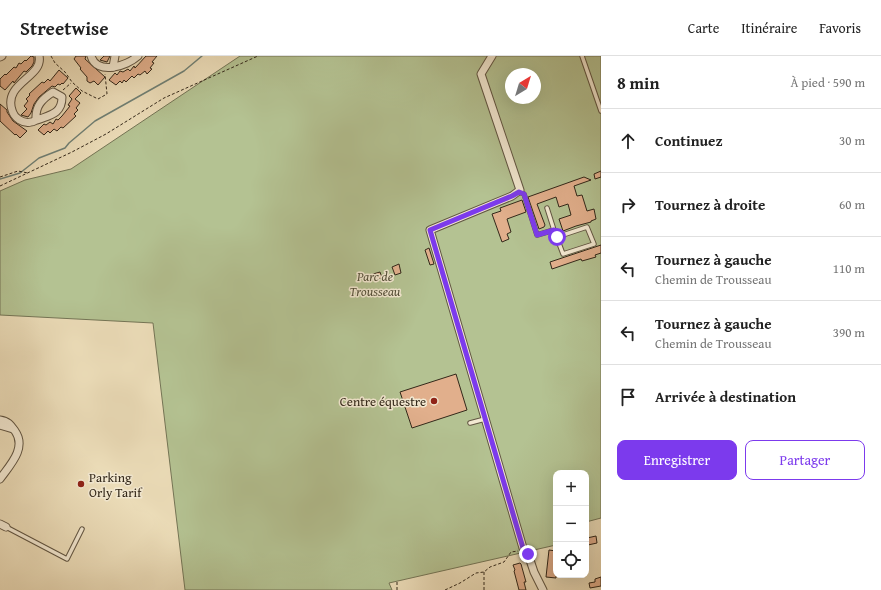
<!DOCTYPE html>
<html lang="fr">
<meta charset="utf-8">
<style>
body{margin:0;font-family:"Gentium Book Plus",serif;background:#f2f2f2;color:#222}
.controls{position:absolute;right:12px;bottom:12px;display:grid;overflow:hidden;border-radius:8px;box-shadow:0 4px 16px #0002}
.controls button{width:36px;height:36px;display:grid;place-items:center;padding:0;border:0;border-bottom:1px solid #e0e0e0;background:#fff;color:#222;font:20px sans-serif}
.compass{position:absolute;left:505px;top:12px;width:36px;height:36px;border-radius:50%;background:#fff;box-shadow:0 4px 16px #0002;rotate:38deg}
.stop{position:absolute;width:12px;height:12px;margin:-9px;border:3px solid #7c3aed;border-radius:50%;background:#fff}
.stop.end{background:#7c3aed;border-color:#fff;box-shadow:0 1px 4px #0008}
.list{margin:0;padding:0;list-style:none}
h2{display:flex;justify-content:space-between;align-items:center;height:52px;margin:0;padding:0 16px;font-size:17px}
h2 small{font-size:13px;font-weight:400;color:#767676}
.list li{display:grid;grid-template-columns:26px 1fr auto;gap:12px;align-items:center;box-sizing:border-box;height:64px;padding:0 16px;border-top:1px solid #e0e0e0}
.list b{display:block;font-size:15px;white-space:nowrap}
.list p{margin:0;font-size:13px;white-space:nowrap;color:#767676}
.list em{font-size:13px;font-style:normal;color:#767676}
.actions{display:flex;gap:8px;padding:12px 16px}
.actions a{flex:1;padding:9px 0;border:1px solid #7c3aed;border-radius:8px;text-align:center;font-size:14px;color:#7c3aed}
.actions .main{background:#7c3aed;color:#fff}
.icon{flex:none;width:22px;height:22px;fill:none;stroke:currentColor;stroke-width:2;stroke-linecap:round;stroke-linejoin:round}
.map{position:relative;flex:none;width:601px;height:534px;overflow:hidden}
header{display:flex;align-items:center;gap:24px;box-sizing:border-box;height:56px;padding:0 20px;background:#fff;border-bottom:1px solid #e0e0e0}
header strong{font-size:19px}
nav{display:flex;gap:22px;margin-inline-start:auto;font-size:14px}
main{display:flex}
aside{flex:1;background:#fff}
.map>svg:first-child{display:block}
.green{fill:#b4c292;stroke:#747556;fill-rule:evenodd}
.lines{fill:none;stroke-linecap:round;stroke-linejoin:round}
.stream{stroke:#708075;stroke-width:1.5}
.building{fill:#e1af8c;stroke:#33281a}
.service-casing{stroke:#615542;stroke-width:5.5}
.minor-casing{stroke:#615542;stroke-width:9}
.path{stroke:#33281a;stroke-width:1;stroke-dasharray:3 2;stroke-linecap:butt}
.service{stroke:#f3e9d2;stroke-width:3.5}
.minor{stroke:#f3e9d2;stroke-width:7}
.route{stroke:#7c3aed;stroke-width:5}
.poi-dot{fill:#8f2418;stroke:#f3e9d2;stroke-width:1.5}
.labels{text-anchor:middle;stroke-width:3;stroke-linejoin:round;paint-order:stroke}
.park-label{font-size:13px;font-style:italic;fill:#534e38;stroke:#f3e9d2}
.poi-label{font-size:13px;fill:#33281a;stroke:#f3e9d2;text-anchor:end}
</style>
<header>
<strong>Streetwise</strong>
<nav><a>Carte</a><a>Itinéraire</a><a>Favoris</a></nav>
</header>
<main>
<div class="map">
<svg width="601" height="534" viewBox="0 0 601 534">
<rect width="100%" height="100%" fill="#ecddb9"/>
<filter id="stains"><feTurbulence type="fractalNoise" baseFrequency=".005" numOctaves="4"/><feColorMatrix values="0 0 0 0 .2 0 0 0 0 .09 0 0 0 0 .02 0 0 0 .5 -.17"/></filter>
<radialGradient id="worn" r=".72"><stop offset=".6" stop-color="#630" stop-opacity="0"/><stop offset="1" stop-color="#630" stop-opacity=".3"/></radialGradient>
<!-- green -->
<path class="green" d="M240 0H601V462L586 466V417H556V489L389 527 392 534H185L153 267 0 259V135L25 124 71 113ZM511 18H535V42H511Z"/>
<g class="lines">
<!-- stream -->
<polyline class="stream" points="0,123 20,117 39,102 65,92 69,87 95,65 184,15 202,0"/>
</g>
<!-- building -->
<g class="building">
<polygon points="31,0 34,1 34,6 32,10 26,16 24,15 14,27 13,25 5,34 0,30 0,23 5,18 6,19 14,11 16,12 19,7 21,8 25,4 26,5"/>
<polygon points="76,0 86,0 85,3 105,21 98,29 94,25 90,27 87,25 87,21 80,13 81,12 74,3"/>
<polygon points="104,0 110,0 107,6 100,4"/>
<polygon points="146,0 157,0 152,6 154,7 150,12 152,13 147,18 145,15 140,19 138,18 134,22 132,20 126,26 124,24 122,27 120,25 116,29 109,24 115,17 117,19 120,15 123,16 128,13 130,15 134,10 135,12"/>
<polygon points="59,14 68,22 63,28 62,27 60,29 58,28 55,31 52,30 39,41 34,48 31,57 28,61 21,59 27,53 24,50 28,45 26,43 30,39 29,38 42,26 44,27 48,23 50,25"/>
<polygon points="76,32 81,37 75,43 80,47 76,52 78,54 74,58 76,60 63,72 61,71 57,75 54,73 50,77 48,75 44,79 38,74 44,68 46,69 50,66 53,68 56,63 58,64 62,60 70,50 68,49 72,43 69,40"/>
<polygon points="0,48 7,54 7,56 13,65 27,75 20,82 16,78 15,79 0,65"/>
<polygon points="601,115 601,121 595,123 594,118"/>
<polygon points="584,121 591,124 574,130 577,140 582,139 587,155 594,153 596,163 591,165 591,166 576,170 563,175 559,163 571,159 568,148 559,151 556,141 537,148 545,169 544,171 539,173 528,141"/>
<polygon points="522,144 526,156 507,163 511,176 507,178 509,183 502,186 492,158 501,155 500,152"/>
<polygon points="601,189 601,197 595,199 596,201 582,205 581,203 552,213 550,206"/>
<polygon points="429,192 434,208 430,209 425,194"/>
<polygon points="399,208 401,217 395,219 392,211"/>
<polygon points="380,216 382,222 375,224 373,218"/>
<polygon points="456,318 467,354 412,372 400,336"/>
<polygon points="596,480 597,487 588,489 587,482"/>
<polygon points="549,494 556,495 556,522 546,521"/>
<polygon points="520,507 521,508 526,526 524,526 526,534 519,534 514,515 515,514 513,509"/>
<polygon points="601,521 601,530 590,532 589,527 595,526 595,523"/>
</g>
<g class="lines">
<!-- service casing -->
<g class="service-casing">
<g id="service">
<polyline points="582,0 601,55"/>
<polyline points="519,136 524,138 537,179 554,174 547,152"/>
<polyline points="554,174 563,198 594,188 587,171 557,181"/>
<polyline points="470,367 485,363"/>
<polyline points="6,471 67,503 82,473"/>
</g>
</g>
<!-- minor casing -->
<g class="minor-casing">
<g id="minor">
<path d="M91 0C97 20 127 10 138 0"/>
<polyline points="492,0 481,18 520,134 512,140 430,174 523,492 528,498 534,516 543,534"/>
<polyline points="0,1 2,0"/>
<polyline points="113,11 115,0"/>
<path d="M36 64C35 50 42 43 53 36L62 41C62 58 50 59 37 64 35 64 34 66 31 66 23 68 14 62 12 54 3 27 44 21 39 0"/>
<path d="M0 364C8 365 10 368 15 375 27 392 10 409 0 423"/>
<polyline points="0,369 13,373"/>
<polyline points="0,468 6,471"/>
</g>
</g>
<!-- path -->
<g class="path">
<polyline points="51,0 55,7 65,16 72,26 82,35 98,43 107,38 105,18"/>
<polyline points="63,34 71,27"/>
<polyline points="0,121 18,115 28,117"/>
<polyline points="0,130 72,96 106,78 164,42 258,0"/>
<polyline points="397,534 397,525"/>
<polyline points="445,534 460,527 476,517 484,516 490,511 504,506 511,496 518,495"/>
<polyline points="484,534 484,516"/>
</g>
<!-- service -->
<use href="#service" class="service"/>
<!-- minor -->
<use href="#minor" class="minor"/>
</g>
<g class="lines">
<!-- route -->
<polyline class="route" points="528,498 523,492 430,174 512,140 519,136 524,138 537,179 554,174 557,181"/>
</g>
<!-- markers -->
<g class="poi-dot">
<circle cx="434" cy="345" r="4"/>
<circle cx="81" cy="428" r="4"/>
</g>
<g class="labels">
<!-- park labels -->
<g class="park-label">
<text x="375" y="225">Parc de<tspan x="375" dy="15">Trousseau</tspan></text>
</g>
<!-- poi labels -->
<g class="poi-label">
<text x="426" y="350">Centre équestre</text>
<text x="89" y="426" text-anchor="start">Parking<tspan x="89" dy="15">Orly Tarif</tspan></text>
</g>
</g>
<rect width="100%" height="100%" filter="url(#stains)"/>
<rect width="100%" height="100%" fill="url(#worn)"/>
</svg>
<div class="controls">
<button>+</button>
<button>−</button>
<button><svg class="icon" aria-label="locate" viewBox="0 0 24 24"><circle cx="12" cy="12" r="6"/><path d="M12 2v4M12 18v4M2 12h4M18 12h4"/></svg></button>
</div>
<svg class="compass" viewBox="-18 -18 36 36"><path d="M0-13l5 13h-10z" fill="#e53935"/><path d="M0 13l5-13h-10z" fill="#767676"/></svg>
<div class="stop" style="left:557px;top:181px"></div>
<div class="stop end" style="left:528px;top:498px"></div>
</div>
<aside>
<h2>8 min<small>À pied · 590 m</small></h2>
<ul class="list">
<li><svg class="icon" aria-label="ahead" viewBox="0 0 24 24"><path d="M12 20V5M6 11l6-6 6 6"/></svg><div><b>Continuez</b></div><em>30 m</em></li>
<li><svg class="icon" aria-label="right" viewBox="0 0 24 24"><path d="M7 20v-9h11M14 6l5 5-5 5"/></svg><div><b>Tournez à droite</b></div><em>60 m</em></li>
<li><svg class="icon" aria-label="left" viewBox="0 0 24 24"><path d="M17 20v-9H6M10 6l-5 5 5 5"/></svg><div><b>Tournez à gauche</b><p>Chemin de Trousseau</p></div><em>110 m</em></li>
<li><svg class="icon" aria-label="left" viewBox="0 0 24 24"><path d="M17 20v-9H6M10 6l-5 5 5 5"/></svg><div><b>Tournez à gauche</b><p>Chemin de Trousseau</p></div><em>390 m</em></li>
<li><svg class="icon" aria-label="arrive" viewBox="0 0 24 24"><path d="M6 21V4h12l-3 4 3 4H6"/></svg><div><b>Arrivée à destination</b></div></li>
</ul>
<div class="actions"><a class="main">Enregistrer</a><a>Partager</a></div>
</aside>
</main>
